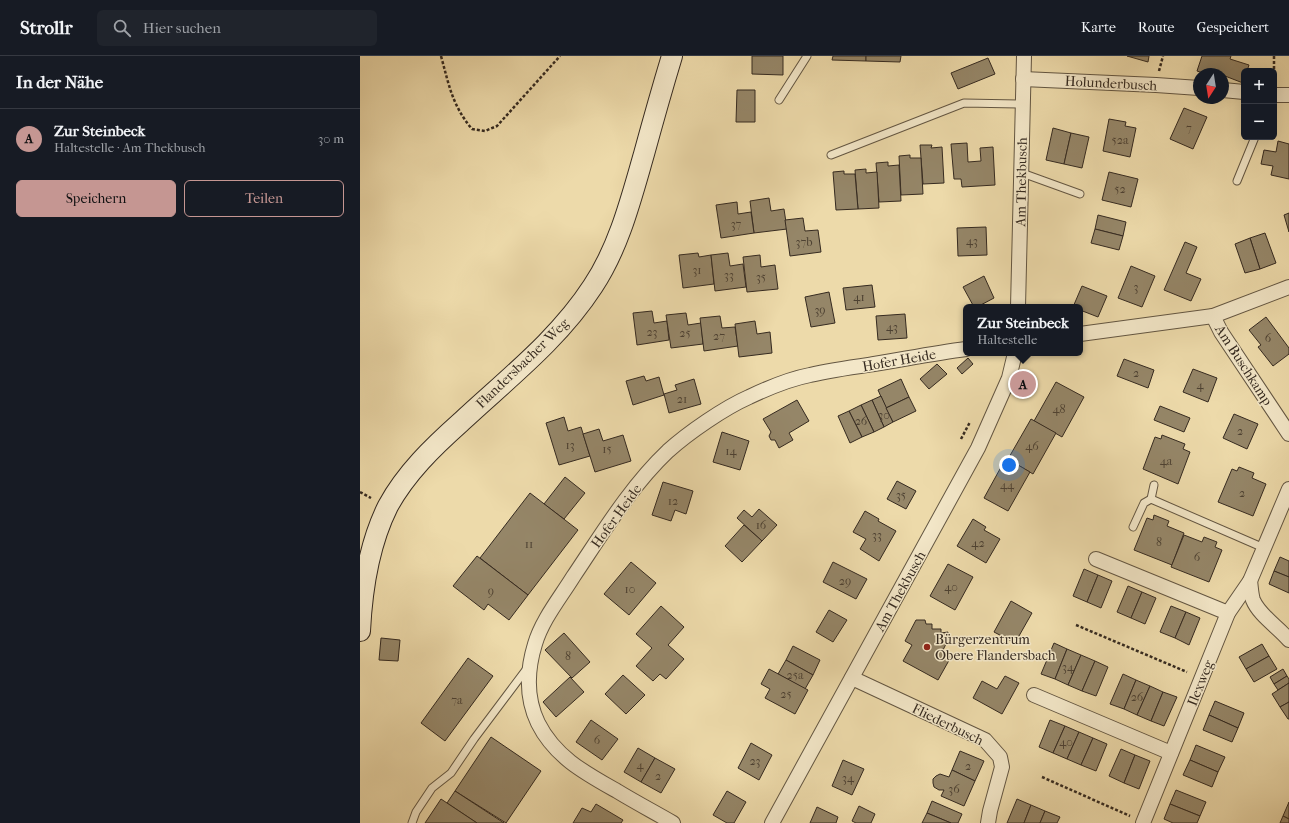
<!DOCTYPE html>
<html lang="de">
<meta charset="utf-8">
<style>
body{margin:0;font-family:"IM FELL French Canon",serif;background:#20242c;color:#f1f3f6}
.controls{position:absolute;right:12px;top:12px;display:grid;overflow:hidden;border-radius:6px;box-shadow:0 4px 16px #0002}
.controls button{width:36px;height:36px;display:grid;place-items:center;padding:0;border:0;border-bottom:1px solid #363941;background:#171b24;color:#f1f3f6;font:20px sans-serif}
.compass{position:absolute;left:833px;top:12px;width:36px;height:36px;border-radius:50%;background:#171b24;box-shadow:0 4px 16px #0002;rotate:192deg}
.you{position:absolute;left:649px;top:409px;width:14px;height:14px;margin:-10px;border:3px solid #fff;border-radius:50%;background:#1a73e8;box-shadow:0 0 0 6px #1a73e833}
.badge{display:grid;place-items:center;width:26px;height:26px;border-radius:50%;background:#c59692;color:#111;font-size:13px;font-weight:700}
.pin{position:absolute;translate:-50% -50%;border:2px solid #fff;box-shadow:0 1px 4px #0006}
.popup{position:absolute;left:603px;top:248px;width:120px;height:52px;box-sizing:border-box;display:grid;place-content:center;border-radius:6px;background:#171b24;filter:drop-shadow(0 1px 3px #0005);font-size:13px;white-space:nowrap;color:#9ea1a6}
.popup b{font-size:15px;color:#f1f3f6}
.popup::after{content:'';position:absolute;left:50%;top:100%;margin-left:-8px;border:8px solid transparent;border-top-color:#171b24}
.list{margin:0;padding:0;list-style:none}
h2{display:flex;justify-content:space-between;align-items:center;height:52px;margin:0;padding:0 16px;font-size:17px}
h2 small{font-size:13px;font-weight:400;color:#9ea1a6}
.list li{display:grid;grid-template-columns:26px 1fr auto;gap:12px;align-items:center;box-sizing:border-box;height:60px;padding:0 16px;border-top:1px solid #363941}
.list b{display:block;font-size:15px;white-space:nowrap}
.list p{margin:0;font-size:13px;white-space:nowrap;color:#9ea1a6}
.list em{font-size:13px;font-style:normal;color:#9ea1a6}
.actions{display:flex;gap:8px;padding:12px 16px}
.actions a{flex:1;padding:9px 0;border:1px solid #c59692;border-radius:6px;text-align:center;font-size:14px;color:#c59692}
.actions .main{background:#c59692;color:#111}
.icon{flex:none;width:22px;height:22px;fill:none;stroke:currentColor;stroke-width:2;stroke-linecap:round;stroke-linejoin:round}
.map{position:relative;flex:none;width:929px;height:767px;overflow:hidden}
header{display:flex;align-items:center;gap:24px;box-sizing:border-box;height:56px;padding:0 20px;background:#171b24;border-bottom:1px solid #363941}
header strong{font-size:19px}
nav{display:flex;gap:22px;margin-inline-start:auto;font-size:14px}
.search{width:280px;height:36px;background:#20242c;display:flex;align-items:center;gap:10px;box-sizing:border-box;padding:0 14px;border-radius:6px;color:#9ea1a6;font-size:15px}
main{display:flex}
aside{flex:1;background:#171b24}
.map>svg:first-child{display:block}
.building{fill:#958668;stroke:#352a20}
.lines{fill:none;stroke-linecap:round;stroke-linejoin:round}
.service-casing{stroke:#635642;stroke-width:9}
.minor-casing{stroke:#635642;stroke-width:16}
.secondary-casing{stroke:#352a20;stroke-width:22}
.path{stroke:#352a20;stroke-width:2.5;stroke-dasharray:3 2;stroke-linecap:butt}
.service{stroke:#f3e7c8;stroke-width:7}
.minor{stroke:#f3e7c8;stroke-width:14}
.secondary{stroke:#f3e7c8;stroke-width:20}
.poi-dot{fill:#8f2418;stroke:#f3e7c8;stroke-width:1.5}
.labels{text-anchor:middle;stroke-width:3;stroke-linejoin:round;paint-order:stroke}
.number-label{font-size:12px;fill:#4d4132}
.street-label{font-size:14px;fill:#352a20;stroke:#f3e7c8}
.poi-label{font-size:14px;fill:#352a20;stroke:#f3e7c8;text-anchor:start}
</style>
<header>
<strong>Strollr</strong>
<div class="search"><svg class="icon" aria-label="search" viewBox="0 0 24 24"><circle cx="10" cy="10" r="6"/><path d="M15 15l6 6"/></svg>Hier suchen</div>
<nav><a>Karte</a><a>Route</a><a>Gespeichert</a></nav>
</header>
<main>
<aside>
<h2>In der Nähe<small></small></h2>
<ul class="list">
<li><span class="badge">A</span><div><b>Zur Steinbeck</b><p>Haltestelle · Am Thekbusch</p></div><em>30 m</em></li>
</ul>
<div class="actions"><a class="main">Speichern</a><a>Teilen</a></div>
</aside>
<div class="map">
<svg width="929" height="767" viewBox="0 0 929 767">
<rect width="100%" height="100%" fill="#eddaaa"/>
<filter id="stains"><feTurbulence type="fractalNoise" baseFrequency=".005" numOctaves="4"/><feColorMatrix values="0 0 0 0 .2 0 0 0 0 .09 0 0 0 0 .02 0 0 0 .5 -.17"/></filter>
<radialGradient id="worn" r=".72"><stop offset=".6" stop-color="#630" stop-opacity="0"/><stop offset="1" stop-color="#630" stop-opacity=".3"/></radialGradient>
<!-- building -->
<g class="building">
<polygon points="392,0 423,0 423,19 392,18"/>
<polygon points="473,0 506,0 506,5 472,4"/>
<polygon points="506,0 541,0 540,6 506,5"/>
<polygon points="767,0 789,0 788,6"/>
<polygon points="842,0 871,0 870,3 889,9 887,15 884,15 883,27 865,20 863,24 863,18 846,18 837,15"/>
<polygon points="628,2 635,18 598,33 591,17"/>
<polygon points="377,34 395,34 395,66 376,66"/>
<polygon points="824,52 847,61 833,93 810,83"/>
<polygon points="749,63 766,66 765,70 776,72 770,101 743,95"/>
<polygon points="693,72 711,77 704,108 686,104"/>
<polygon points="711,77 729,81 722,112 704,108"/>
<polygon points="918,85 929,88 929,123 911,119 913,110 901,108 904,94 916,96"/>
<polygon points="607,87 608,106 621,105 620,92 633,91 635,129 602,131 601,123 594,123 591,88"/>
<polygon points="560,89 572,89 571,92 582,91 584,127 563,128"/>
<polygon points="550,99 550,102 561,102 563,138 541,139 539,100"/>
<polygon points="528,106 528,110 539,109 541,145 519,146 516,107"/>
<polygon points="506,113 506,117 517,116 519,152 498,153 495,114"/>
<polygon points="484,115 484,118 495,118 498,153 476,154 473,116"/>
<polygon points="749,116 778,123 771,151 742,144"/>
<polygon points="409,142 411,155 424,153 427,173 394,177 390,145"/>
<polygon points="377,146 378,158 391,156 394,177 361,182 356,149"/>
<polygon points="929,157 929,176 924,159"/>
<polygon points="738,159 766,166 763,180 735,173"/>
<polygon points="443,162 445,175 458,174 461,196 430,200 425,164"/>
<polygon points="626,171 627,199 598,200 597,172"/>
<polygon points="735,173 763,180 759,194 731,187"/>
<polygon points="905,177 916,207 900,213 890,182"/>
<polygon points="890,182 900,213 885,217 875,188"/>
<polygon points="825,186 837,191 826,217 841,223 831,245 804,234"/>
<polygon points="338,197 339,201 351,199 354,228 323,232 319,199"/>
<polygon points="368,197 370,210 383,208 386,231 355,235 351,199"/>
<polygon points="400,199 401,211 415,209 418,233 387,236 383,201"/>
<polygon points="771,210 795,220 782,251 758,242"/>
<polygon points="624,220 634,242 617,251 614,251 603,231"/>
<polygon points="512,229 515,251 486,254 483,232"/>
<polygon points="722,230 747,240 738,261 720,254 720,251 713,251"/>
<polygon points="469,236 475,267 451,271 445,241"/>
<polygon points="292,255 294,267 307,265 309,284 277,289 273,257"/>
<polygon points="326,257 328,269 341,267 343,288 311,292 306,259"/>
<polygon points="545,258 547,282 518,284 516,260"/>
<polygon points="360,260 362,272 375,271 378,290 344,295 340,262"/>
<polygon points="906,261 929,292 929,298 913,310 898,291 901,289 889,274"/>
<polygon points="395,265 397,278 410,276 412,297 379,301 375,268"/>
<polygon points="608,302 613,308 602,318 597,312"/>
<polygon points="764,303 794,314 788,332 757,320"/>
<polygon points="577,308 587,318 569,333 560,323"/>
<polygon points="833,313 857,322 848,346 823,336"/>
<polygon points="284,320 286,325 299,321 304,339 273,349 266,325"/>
<polygon points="334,323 341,348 309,357 304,338 317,334 315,329"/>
<polygon points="541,323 549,341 526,352 518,334"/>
<polygon points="696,326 724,341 702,381 674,365"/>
<polygon points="521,340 533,366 524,371 512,344"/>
<polygon points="549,341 556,355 533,366 526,352"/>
<polygon points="437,344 449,365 429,377 433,384 419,392 415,384 411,384 409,380 411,376 403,363"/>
<polygon points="512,344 524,371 514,376 501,349"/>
<polygon points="501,349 514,376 502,381 489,355"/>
<polygon points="800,350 830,362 824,376 794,364"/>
<polygon points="489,355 502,381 490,387 478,360"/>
<polygon points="874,358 898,368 887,393 863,382"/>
<polygon points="204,361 208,375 221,371 230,400 199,409 186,367"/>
<polygon points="671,363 696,377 673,418 648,403"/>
<polygon points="239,373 243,385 263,379 271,405 235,416 223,378"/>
<polygon points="362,376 389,385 380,414 353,406"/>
<polygon points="802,379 825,388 823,393 830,396 818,428 783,413 795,381 801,383"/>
<polygon points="646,402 670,416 648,455 624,442"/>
<polygon points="879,411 894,417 892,422 906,428 893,460 858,446 872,413 877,415"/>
<polygon points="205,421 225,437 204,463 184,448"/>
<polygon points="537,425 556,435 546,453 527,443"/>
<polygon points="303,426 333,435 326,458 315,454 311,465 292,459"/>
<polygon points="170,437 218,474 168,539 120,502"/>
<polygon points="399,453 417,469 402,485 377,462 384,454 392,461"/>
<polygon points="505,455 519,463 518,465 536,475 519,505 500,493 506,483 493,476"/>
<polygon points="794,459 809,465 807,470 824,477 812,509 774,494 787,462 793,464"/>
<polygon points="613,463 626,471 624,474 640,483 626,507 597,490"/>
<polygon points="384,469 402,485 382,506 365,490"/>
<polygon points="824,479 842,486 844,481 857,486 855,491 862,494 849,526 811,511"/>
<polygon points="117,500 168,539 149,564 128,548 124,554 93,530"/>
<polygon points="920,501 929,505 929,521 914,515"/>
<polygon points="271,506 296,527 269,559 244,538"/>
<polygon points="473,506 507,523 496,543 463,526"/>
<polygon points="588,508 613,521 595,554 570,540"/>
<polygon points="724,513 738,519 727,546 713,540"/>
<polygon points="914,515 929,521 929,537 909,528"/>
<polygon points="738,519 752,525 741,552 727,546"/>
<polygon points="768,530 782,536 771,562 757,556"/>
<polygon points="782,536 796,542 785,568 771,562"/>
<polygon points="651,545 672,557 655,587 634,576"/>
<polygon points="301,550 324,571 308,589 324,603 306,623 300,618 293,625 276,610 292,592 276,578"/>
<polygon points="811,550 826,556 815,582 800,576"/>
<polygon points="469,554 487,564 473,586 456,576"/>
<polygon points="826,556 840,562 829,589 815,582"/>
<polygon points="556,564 565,564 566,568 572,568 572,573 581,573 581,577 588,576 589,582 583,594 592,599 578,624 543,605 552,589 545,585"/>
<polygon points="204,577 230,606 212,622 185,594"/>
<polygon points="21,582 40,584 38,605 19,604"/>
<polygon points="694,587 707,593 695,623 681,618"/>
<polygon points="902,588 909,600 886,613 879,601"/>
<polygon points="433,590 460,604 453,619 426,604"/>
<polygon points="707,593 721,599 708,629 695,623"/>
<polygon points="721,599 735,605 722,635 708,629"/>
<polygon points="909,600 917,613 894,626 886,613"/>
<polygon points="108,602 133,620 85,685 61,667"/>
<polygon points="426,604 453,619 445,633 418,618"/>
<polygon points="735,605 748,611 736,640 722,635"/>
<polygon points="409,613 448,634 435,658 405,642 410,633 401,628"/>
<polygon points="923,613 927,620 914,628 910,621"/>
<polygon points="763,618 776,624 764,653 750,648"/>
<polygon points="263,619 285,639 266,658 245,638"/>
<polygon points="645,620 659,627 642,658 613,642 622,625 637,633"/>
<polygon points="927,620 929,623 929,627 918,634 914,628"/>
<polygon points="210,621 224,636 196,661 183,646"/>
<polygon points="776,624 790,630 777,659 764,653"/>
<polygon points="929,627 929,646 920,651 912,638"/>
<polygon points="790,630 803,636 791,665 777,659"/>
<polygon points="803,636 817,641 804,670 791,665"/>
<polygon points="855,645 884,657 878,672 849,659"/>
<polygon points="929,646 929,663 928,663 920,651"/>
<polygon points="849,659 878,672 872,686 843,674"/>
<polygon points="231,664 258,683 242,704 216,686"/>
<polygon points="690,664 705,670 693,697 679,691"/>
<polygon points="705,670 719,676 707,703 693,697"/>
<polygon points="719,676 733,682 721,709 707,703"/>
<polygon points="131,681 181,715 146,767 95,735"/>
<polygon points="733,682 747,688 736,715 721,709"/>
<polygon points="391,687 412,699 399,724 378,712"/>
<polygon points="836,689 865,701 858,716 830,704"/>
<polygon points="278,692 295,702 281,726 264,716"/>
<polygon points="761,693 775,699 764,727 749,720"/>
<polygon points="600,695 624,705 615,725 592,714"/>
<polygon points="775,699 790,705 779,733 764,727"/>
<polygon points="295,702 315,713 301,737 281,726"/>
<polygon points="483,704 504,713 492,739 472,730"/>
<polygon points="830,704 858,716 852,731 823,719"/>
<polygon points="592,714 615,725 604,750 581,740 584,734 579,734 574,731 573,727 573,723 576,720 580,718 589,721"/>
<polygon points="816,734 846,746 840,760 810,748"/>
<polygon points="95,735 144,767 117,767 87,747"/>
<polygon points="367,735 386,746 374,767 367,767 353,759"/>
<polygon points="81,743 117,767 65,767"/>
<polygon points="657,743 671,749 664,767 647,767"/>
<polygon points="572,745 602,758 598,767 591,767 567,757"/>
<polygon points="929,746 929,763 923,760"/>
<polygon points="236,748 263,764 261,767 213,767 222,752 231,756"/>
<polygon points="810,748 840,760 837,767 813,767 804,763"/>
<polygon points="671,749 685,755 680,767 664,767"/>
<polygon points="499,750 515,758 511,767 496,767 492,765"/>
<polygon points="457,751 478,761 476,767 450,767"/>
<polygon points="685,755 700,761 697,767 680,767"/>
<polygon points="567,757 591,767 562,767"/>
<polygon points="923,760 929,763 929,767 920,767"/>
</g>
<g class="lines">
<!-- service casing -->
<g class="service-casing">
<g id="service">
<polyline points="419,44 447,0"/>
<polyline points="471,99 604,47 663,48"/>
<polyline points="662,117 720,138"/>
<polyline points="877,125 895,81"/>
<polyline points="791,443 794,429"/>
<polyline points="773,471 784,447 791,443 904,492"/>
<polyline points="52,767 56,756 72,732 91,717 114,683 168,611"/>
</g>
</g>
<!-- minor casing -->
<g class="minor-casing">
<g id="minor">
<polyline points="663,23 796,29 839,32"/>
<polyline points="863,34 884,36"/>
<polyline points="914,39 929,39"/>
<polyline points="658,251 664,0"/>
<polyline points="853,260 861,276 929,378"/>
<polyline points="720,278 853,260 929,231"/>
<polyline points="736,503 868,557"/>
<path d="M890 525C891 531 891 538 893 544 899 559 918 571 929 584"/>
<polyline points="492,622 625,684 640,701 642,711 630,755 628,767"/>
<polyline points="674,639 811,697"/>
<path d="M313 767C294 756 275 746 257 735 225 717 195 701 178 667 166 642 167 614 175 588 182 564 200 542 213 521 242 478 270 431 308 395 328 377 364 352 389 341 408 332 429 323 450 319 471 314 493 311 514 308 545 303 575 297 606 293"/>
<polyline points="412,767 618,392 649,322 655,297"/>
<polyline points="783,767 868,557 890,525 929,433"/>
</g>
</g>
<!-- secondary casing -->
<g class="secondary-casing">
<path id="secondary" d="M0 575C2 534 9 488 28 450 46 417 73 391 101 366 147 323 198 284 233 230 259 191 271 143 284 98 293 65 302 33 312 0"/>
</g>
<!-- path -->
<g class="path">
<path d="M81 0C89 29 92 49 112 73L125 75 137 70 200 0"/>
<polyline points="914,0 914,23"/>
<polyline points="799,15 803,0"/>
<polyline points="601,383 610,366"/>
<polyline points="0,436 11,442"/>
<polyline points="716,569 827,616"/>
<polyline points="682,721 770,760"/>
</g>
<!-- service -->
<use href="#service" class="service"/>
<!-- minor -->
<use href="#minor" class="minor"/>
<!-- secondary -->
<use href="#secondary" class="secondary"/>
</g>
<!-- markers -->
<circle class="poi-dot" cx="567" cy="591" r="4"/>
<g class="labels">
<!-- number labels -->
<g class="number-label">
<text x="829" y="76">7</text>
<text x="760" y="88">52a</text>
<text x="760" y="137">52</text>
<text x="376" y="172">37</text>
<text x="612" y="189">43</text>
<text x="444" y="190">37b</text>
<text x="337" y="218">31</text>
<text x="369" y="223">33</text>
<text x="401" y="225">35</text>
<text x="776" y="235">3</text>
<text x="499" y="245">41</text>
<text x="460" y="258">39</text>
<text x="532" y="275">43</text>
<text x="292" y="280">23</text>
<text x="325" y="281">25</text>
<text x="359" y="284">27</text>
<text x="908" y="286">6</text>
<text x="776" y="321">2</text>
<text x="840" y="333">4</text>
<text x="322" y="347">21</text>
<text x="699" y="357">48</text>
<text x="524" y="363">30</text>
<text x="501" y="369">26</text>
<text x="880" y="379">2</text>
<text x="210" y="393">13</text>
<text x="672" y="394">46</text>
<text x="247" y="397">15</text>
<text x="371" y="399">14</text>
<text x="806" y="409">4a</text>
<text x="647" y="433">44</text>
<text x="882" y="441">2</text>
<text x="541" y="443">35</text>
<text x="313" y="449">12</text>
<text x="401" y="473">16</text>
<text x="517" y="483">33</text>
<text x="799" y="490">8</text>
<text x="618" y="491">42</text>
<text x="169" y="492">11</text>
<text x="837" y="505">6</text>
<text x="485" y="529">29</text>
<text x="591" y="535">40</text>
<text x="270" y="537">10</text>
<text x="131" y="539">9</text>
<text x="208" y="604">8</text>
<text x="708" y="615">34</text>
<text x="435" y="623">25a</text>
<text x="426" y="642">25</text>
<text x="777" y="645">26</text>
<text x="97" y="648">7a</text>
<text x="237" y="688">6</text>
<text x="706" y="690">40</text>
<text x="395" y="709">23</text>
<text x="280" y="713">4</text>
<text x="608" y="714">2</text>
<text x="298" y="724">2</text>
<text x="488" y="726">34</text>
<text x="594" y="737">36</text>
</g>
<!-- street labels -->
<g class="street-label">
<text transform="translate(751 27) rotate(3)" y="5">Holunderbusch</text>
<text transform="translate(661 126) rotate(-89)" y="5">Am Thekbusch</text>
<text transform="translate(539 304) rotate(-10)" y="5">Hofer Heide</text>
<text transform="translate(162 307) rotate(-44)" y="5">Flandersbacher Weg</text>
<text transform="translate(884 309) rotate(57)" y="5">Am Buschkamp</text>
<text transform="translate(256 460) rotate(-54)" y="5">Hofer Heide</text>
<text transform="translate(540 535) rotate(-61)" y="5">Am Thekbusch</text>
<text transform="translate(840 627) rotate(-68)" y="5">Ilexweg</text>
<text transform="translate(588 668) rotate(26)" y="5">Fliederbusch</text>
</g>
<!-- poi labels -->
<g class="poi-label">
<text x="575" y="588">Bürgerzentrum<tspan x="575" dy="16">Obere Flandersbach</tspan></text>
</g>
</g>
<rect width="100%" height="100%" filter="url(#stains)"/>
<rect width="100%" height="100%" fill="url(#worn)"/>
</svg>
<div class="controls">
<button>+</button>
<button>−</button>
</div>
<svg class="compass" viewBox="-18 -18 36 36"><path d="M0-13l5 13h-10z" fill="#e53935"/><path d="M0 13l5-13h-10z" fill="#9ea1a6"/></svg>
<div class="you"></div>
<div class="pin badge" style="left:663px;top:328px">A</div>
<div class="popup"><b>Zur Steinbeck</b>Haltestelle</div>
</div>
</main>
